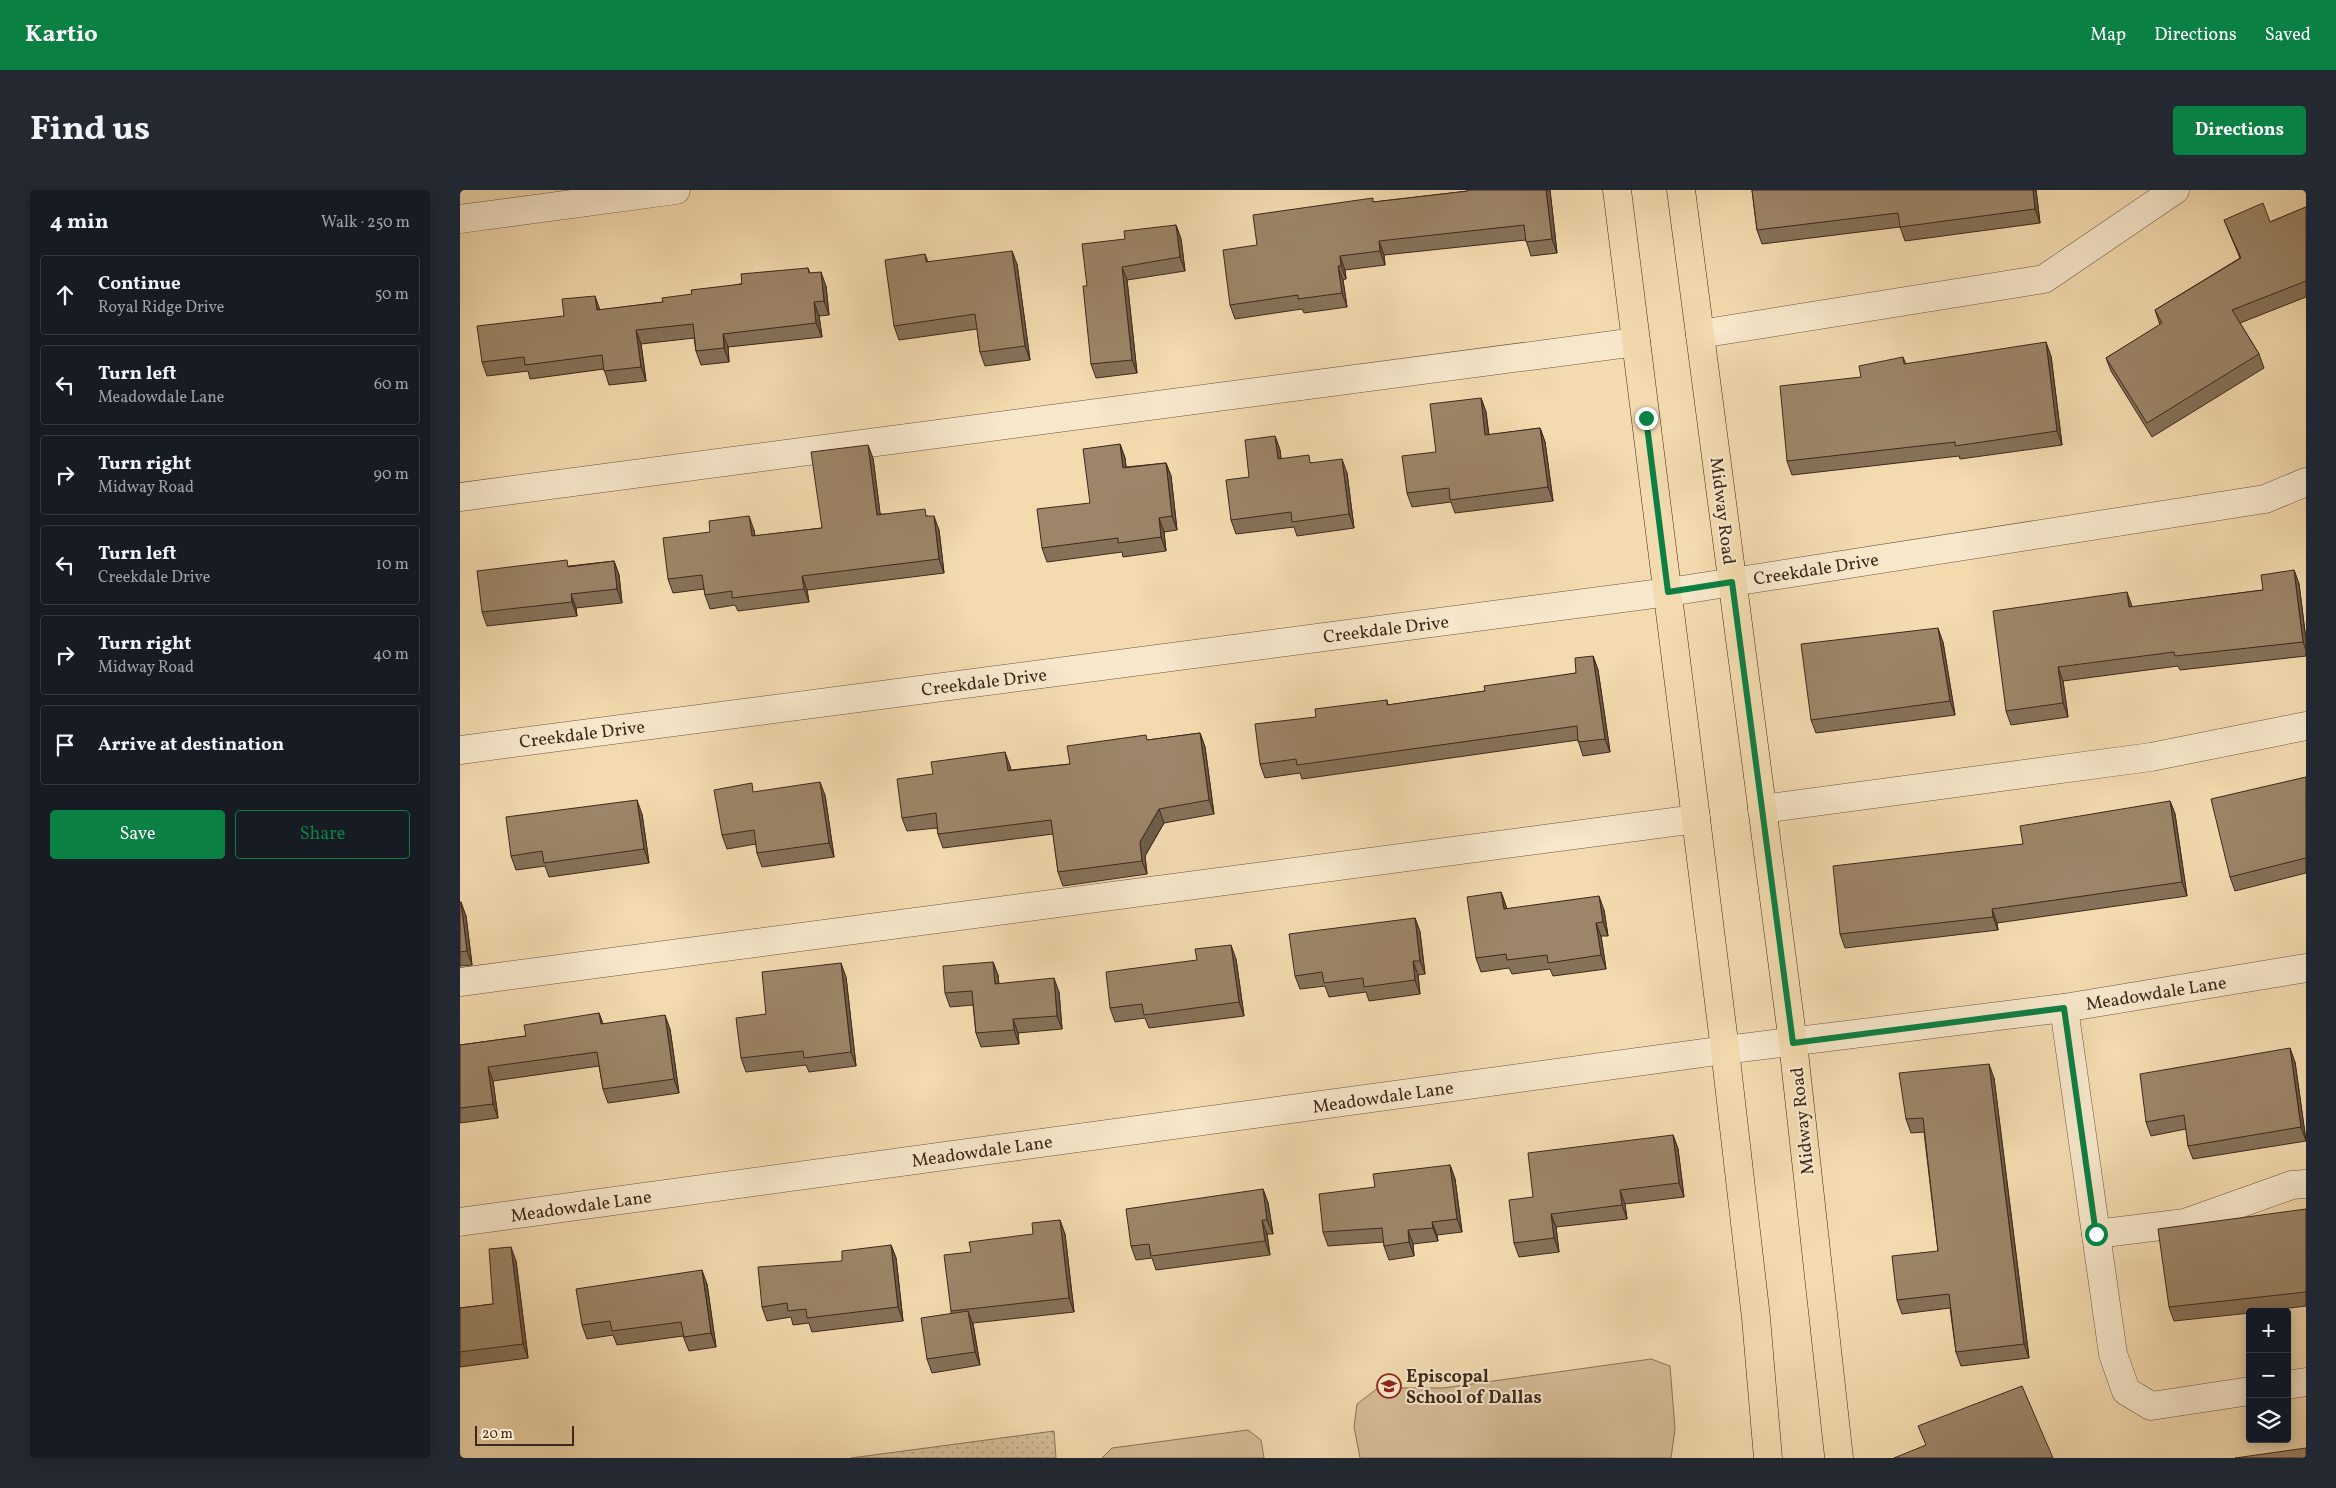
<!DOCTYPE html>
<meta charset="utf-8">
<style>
body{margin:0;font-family:Vollkorn,serif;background:#242831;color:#f1f3f6}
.controls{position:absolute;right:15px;bottom:15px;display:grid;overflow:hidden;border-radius:5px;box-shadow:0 2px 12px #0003}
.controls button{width:45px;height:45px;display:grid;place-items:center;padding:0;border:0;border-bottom:1px solid #363941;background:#171b24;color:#f1f3f6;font:25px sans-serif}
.scale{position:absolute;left:15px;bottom:12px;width:99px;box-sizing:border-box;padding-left:5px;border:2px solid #3e281b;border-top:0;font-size:14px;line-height:18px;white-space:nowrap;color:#3e281b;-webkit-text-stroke:4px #f7e7cb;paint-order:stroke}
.stop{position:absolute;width:15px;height:15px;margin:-11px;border:4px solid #0b8043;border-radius:50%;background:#fff}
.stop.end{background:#0b8043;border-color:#fff;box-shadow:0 1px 5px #0008}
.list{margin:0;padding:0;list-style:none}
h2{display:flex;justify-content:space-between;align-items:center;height:65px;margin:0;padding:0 20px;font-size:21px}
h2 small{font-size:16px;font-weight:400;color:#9ea1a6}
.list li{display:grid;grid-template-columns:32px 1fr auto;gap:15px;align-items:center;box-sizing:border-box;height:80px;margin:0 10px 10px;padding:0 10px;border:1px solid #363941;border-radius:5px}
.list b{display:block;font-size:19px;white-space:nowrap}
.list p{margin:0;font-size:16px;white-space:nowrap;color:#9ea1a6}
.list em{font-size:16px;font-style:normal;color:#9ea1a6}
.actions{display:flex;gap:10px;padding:15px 20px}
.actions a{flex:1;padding:11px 0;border:1px solid #0b8043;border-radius:5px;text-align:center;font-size:18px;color:#0b8043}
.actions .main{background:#0b8043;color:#fff}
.icon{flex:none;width:28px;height:28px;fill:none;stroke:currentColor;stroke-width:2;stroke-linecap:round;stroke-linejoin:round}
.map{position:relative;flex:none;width:1846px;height:1268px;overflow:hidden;border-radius:5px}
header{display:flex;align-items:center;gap:30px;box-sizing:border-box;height:70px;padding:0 25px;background:#0b8043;color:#fff}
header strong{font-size:24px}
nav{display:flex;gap:28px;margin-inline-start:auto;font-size:18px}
.intro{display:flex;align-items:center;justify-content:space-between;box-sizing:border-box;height:120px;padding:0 30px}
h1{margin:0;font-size:35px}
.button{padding:12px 22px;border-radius:5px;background:#0b8043;color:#fff;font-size:18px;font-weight:700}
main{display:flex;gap:30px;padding:0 30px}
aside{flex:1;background:#171b24;border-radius:5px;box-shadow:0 2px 12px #0003}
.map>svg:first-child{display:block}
.park{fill:url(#park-dots);stroke:#897258}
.pitch{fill:#d4bc96;stroke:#897258}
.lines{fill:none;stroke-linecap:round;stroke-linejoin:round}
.minor-casing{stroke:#6b5440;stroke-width:29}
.major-casing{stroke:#3e281b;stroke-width:29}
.minor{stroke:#f7e7cb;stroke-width:28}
.major{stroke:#f3daaf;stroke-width:28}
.wall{fill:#867259;stroke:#3e281b}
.shaded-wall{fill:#6d5d49;stroke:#3e281b}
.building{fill:#9c8568;stroke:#3e281b}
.route{stroke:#0b8043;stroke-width:6}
.labels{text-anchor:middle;stroke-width:4;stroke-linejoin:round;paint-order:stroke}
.street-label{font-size:18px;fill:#3e281b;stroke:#f7e7cb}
.poi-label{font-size:18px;font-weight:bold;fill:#3e281b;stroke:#f7e7cb;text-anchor:start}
</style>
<header>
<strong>Kartio</strong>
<nav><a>Map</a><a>Directions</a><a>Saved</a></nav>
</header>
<div class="intro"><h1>Find us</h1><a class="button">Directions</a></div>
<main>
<aside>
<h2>4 min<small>Walk · 250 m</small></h2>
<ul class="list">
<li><svg class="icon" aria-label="ahead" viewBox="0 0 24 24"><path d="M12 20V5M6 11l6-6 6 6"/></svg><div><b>Continue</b><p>Royal Ridge Drive</p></div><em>50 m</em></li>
<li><svg class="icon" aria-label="left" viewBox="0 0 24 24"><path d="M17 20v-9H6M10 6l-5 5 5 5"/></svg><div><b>Turn left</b><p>Meadowdale Lane</p></div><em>60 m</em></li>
<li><svg class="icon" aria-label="right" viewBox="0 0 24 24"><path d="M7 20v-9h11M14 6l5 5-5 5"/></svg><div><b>Turn right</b><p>Midway Road</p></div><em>90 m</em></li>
<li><svg class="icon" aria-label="left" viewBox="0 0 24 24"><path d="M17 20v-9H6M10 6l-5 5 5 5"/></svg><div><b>Turn left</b><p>Creekdale Drive</p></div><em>10 m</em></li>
<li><svg class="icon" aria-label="right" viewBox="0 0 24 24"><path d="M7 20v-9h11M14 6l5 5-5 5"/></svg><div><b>Turn right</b><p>Midway Road</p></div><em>40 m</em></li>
<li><svg class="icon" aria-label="arrive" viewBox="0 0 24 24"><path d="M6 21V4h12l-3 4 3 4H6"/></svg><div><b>Arrive at destination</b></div></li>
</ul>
<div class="actions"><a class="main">Save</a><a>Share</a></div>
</aside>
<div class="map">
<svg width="1846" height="1268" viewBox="0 0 1846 1268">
<defs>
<pattern id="park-dots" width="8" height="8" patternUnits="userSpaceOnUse" patternTransform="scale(1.25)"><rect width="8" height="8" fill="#d4bc96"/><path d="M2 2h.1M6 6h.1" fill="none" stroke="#ad997a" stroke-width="1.8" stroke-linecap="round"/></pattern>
</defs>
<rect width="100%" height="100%" fill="#f3daaf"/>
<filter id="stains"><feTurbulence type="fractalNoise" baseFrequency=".004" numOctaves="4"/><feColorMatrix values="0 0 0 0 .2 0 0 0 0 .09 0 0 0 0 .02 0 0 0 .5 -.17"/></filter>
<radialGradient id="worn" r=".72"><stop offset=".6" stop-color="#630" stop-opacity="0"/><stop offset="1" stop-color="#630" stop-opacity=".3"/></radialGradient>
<!-- park -->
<polygon class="park" points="594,1241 596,1268 391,1268"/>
<!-- pitch -->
<g class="pitch">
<polygon points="1191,1169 1210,1176 1215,1239 1211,1268 900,1268 894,1237 897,1214 918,1198 983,1198"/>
<polygon points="788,1240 801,1250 804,1268 642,1268 652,1258"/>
</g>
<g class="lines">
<!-- minor casing -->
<g class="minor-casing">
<g id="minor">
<polyline points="0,29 216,0"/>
<polyline points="1240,144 1584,89 1715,0"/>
<polyline points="0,307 1176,152"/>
<polyline points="0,560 1209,402 1805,309 1846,292"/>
<polyline points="1302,619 1691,567 1846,536"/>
<polyline points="0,792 1236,629"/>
<polyline points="1604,818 1653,1164 1666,1201 1691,1216 1790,1201"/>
<polyline points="0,1032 1265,860 1604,818 1846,778"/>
<polyline points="1636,1044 1725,1033 1832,995 1846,994"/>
<polyline points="1827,1195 1846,1192"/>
</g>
</g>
<!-- major casing -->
<g class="major-casing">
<g id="major">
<polyline points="1157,0 1265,860 1296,1128 1308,1268"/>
<polyline points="1221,0 1333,853 1379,1268"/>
</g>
</g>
<!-- minor -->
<use href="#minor" class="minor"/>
<!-- major -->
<use href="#major" class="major"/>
</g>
<!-- wall -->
<g class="wall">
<polygon points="1008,0 1090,0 1097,63 1071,66 1066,50 924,65 925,75 885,80 886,89 883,90 887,117 844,123 842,119 775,129 770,115 797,55 914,12 1008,1"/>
<polygon points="1292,0 1576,0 1580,33 1445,51 1440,37 1302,54 1297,40"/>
<polygon points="1846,17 1846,107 1780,133 1799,164 1804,178 1692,247 1651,181 1646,168 1700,135 1695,120 1780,68 1764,30 1810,32"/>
<polygon points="716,35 721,49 725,81 667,90 677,183 636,188 631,174 665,49"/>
<polygon points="465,64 468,72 557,74 570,170 525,176 520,162 517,139 439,150 434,136"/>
<polygon points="348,78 350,83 366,96 369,125 359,126 362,147 268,157 269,172 241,175 236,161 234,148 181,154 186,191 149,195 144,179 70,189 68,181 27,186 22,172 104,126 140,120 203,112"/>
<polygon points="1591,166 1602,255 1500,269 1499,266 1332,285 1327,271 1401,187 1443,167 1446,174"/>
<polygon points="1021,208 1026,222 1029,245 1080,238 1085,252 1093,311 995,323 991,312 952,317 947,303 976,262"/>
<polygon points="815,246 820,260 821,269 852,273 887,283 894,338 837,346 834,337 776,344 771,330 789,287"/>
<polygon points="660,254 665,268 666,277 706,273 711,286 717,340 704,342 706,361 663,367 662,362 587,372 582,358 630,313"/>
<polygon points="413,268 420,324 468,326 479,340 484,383 347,400 349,412 278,421 275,415 250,419 245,405 244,399 213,403 208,389 294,340 295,346 362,338"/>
<polygon points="154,371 159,385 162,413 116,418 117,426 27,436 22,422 109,376"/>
<polygon points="1834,380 1839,394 1846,450 1846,466 1720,480 1718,476 1603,491 1608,527 1551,535 1546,521 1672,417 1803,400"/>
<polygon points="1483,452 1495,525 1356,543 1351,530"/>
<polygon points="1133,466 1138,480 1150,562 1123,566 1118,550 842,589 840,583 805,588 800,574 856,527 927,510 928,515 1025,501 1116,483"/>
<polygon points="740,543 745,557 754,624 704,633 685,666 687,684 603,696 598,682 593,644 483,658 478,644 477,638 447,641 442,628 473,584 550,576 551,580 610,574 688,550"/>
<polygon points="1846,587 1846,683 1775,701 1770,687"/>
<polygon points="365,605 374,667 302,677 297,663 296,654 267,659 262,645"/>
<polygon points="1710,611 1715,624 1727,706 1537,733 1538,740 1385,758 1380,744 1563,654"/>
<polygon points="182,624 189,673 89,687 85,676 56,680 51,666"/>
<polygon points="1041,702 1047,719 1144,720 1148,746 1141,746 1146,779 1093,786 1090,779 1052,784 1049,778 1021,782 1016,768"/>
<polygon points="0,712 6,726 12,775 0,776"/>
<polygon points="955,728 960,742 965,784 958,785 960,804 909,811 906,802 869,807 865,796 840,799 835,786"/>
<polygon points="776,769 784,826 689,838 685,828 655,832 650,818 737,770"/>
<polygon points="533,772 538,785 539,794 599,802 602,839 558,843 559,854 521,857 516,843 513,815 490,817 485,803"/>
<polygon points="386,787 396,876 349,882 346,875 286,882 281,868 306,824"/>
<polygon points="139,823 143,834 210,839 219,903 148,913 143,899 139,876 33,891 38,928 0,933 0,855 66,846"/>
<polygon points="1835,872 1846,951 1733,969 1728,956 1726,939 1691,946 1686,932"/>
<polygon points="1534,888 1569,1168 1501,1176 1496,1162 1490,1118 1442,1124 1437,1110 1478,1061 1464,942 1451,943 1446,929"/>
<polygon points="1213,945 1218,959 1224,1007 1165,1014 1167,1029 1096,1037 1099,1062 1059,1067 1054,1053 1073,1007"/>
<polygon points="990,975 995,989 1002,1042 977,1045 978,1051 953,1054 954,1066 929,1070 924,1056 924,1052 868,1056 863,1042 915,997"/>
<polygon points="803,999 808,1013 813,1044 807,1044 810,1065 696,1080 692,1068 676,1070 671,1056"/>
<polygon points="1846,1019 1846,1116 1798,1122 1790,1122 1790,1123 1714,1131 1709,1117"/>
<polygon points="605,1044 614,1122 513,1133 520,1175 472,1183 467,1169 491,1124 491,1121 511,1062"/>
<polygon points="431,1055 436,1068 443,1131 352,1142 349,1133 333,1135 331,1127 307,1131 302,1117 382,1071"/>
<polygon points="56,1071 68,1168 0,1177 0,1118 33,1114"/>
<polygon points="247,1094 256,1157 229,1161 223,1146 157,1155 153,1145 127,1149 122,1135"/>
</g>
<!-- shaded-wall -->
<g class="shaded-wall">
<polygon points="1086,0 1090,0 1097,63 1092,49"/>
<polygon points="1573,0 1576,0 1580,33 1575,19"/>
<polygon points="716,35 721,49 725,81 720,67"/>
<polygon points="919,51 924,65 925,75 920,61"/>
<polygon points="552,61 557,74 570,170 565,156"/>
<polygon points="880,66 885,80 886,89 881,76"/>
<polygon points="878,76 883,90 887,117 882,103"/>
<polygon points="662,77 667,90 677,183 672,170"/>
<polygon points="361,82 366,96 369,125 364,111"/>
<polygon points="135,106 140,120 137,120"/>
<polygon points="354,112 359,126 362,147 356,133"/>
<polygon points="176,140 181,154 186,191 181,177"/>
<polygon points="263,144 268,157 269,172 264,158"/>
<polygon points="1586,152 1591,166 1602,255 1597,241"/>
<polygon points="1021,208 1026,222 1030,259 1025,245"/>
<polygon points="1080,238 1085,252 1093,311 1088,297"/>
<polygon points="815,246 820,260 823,283 818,269"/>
<polygon points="660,254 665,268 668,292 663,278"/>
<polygon points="408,255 413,268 422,338 417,325"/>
<polygon points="882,269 887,283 894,338 889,324"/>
<polygon points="706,273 711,286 717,340 712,326"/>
<polygon points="289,326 294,340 297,360 292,346"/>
<polygon points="474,326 479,340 484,383 479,369"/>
<polygon points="699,328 704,342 706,361 701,347"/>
<polygon points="154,371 159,385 162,413 157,399"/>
<polygon points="1834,380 1839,394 1846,450 1846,460 1843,452"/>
<polygon points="342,386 347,400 349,412 344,399"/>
<polygon points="1667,402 1672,416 1674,431 1669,417"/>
<polygon points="111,404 116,418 117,426 112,412"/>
<polygon points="1478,438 1483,452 1495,525 1490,511"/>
<polygon points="1133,466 1138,480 1150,562 1145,549"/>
<polygon points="1598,477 1603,491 1608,527 1603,513"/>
<polygon points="740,543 745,557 754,624 749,610"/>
<polygon points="545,562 550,576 553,594 548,581"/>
<polygon points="360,592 365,605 374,667 369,653"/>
<polygon points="177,610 182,624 189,673 184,659"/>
<polygon points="1710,611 1715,624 1727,706 1722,692"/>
<polygon points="699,619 704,633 685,666 687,684 682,671 680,652"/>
<polygon points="1041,702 1046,716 1049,733 1044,719"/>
<polygon points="1139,706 1144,720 1148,746 1143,732"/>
<polygon points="1,712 6,726 12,775 7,761"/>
<polygon points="1532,719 1537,733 1538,740 1533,727"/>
<polygon points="955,728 960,742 965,784 960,771"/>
<polygon points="1136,733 1141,746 1146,779 1141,765"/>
<polygon points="771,755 776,769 784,826 779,812"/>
<polygon points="953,771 958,785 960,804 955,790"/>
<polygon points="533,772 538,785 540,808 535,794"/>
<polygon points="381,773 386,787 396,876 391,862"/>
<polygon points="594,788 599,802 602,839 597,826"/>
<polygon points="139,823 144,837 141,834"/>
<polygon points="205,825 210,839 219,903 214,889"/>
<polygon points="553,829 558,843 559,854 554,840"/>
<polygon points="1830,858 1835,872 1846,951 1841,937"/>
<polygon points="1529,874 1534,888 1569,1168 1564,1154"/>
<polygon points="28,877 33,891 38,928 33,914"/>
<polygon points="1213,945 1218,959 1224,1007 1219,993"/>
<polygon points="990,975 995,989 1002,1042 997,1029"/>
<polygon points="803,999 808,1013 813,1044 807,1030"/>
<polygon points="1160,1000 1165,1014 1167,1029 1162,1015"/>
<polygon points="1091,1024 1096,1037 1099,1062 1094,1048"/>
<polygon points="600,1030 605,1044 614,1122 609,1108"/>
<polygon points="802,1030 807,1044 810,1065 805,1051"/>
<polygon points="972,1032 977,1045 978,1051 973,1038"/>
<polygon points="948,1040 953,1054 954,1066 949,1052"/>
<polygon points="431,1055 436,1068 443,1131 438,1117"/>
<polygon points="51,1057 56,1071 68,1168 63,1154"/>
<polygon points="242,1080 247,1094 256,1157 251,1143"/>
<polygon points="508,1121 513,1135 520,1175 515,1162"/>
</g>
<!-- building -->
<g class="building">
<polygon points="1008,0 1086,0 1092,49 1066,52 1064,35 919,51 920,61 880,66 881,76 878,76 882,103 838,109 838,105 770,115 763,60 797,55 793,25 913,8 913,12 1008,1"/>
<polygon points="1292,0 1573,0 1575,19 1440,37 1438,23 1297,40"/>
<polygon points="1803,13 1810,32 1846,17 1846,91 1772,120 1799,164 1687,233 1646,168 1702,133 1695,120 1781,68 1764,30"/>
<polygon points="716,35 720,67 662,77 672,170 631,174 623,96 627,96 622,54 665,49 664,41"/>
<polygon points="552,61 565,156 520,162 515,124 434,136 425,70 465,64 466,72"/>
<polygon points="348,78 349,83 361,82 364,111 354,112 356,133 263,144 264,158 236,161 233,134 176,140 181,177 144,181 142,165 65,175 64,167 22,172 17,136 104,126 102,109 135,106 137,120 203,112 202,108 232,104 231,100 282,94 281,84"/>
<polygon points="1586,152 1597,241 1495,256 1495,252 1327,271 1320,196 1401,187 1399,176 1443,167 1444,174"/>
<polygon points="1021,208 1025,245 1080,238 1088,297 990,310 989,298 947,303 942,266 976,262 970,214"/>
<polygon points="815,246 818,269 849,265 850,273 882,269 889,324 832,332 831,322 771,330 766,290 789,287 785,250"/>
<polygon points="660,254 663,278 706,273 712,326 699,328 701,347 658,353 658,348 582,358 577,319 630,313 623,259"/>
<polygon points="408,255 417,325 465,319 466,326 474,326 479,369 342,386 344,399 272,408 272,401 245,405 242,385 208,389 203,348 250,342 249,331 289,326 292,346 362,338 351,262"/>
<polygon points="107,370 108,377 154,371 157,399 111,404 112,412 22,422 17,381"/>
<polygon points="1834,380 1843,452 1715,466 1714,462 1598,477 1603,513 1546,521 1533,421 1667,402 1669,417 1803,400 1801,385"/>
<polygon points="1478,438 1490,511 1351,530 1341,454"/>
<polygon points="1133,466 1145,549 1118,552 1117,536 837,575 836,569 800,574 795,534 856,527 855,519 927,510 927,515 1025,501 1024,496 1116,483 1115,468"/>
<polygon points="740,543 749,610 699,619 680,652 682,671 598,682 591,630 478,644 476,623 442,628 437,589 473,584 471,572 545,562 548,581 610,574 607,556 686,545 687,550"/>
<polygon points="1846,587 1846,668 1770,687 1751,609"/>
<polygon points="360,592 369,653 297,663 294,640 262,645 254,600 292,593 293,602"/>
<polygon points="177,610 184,659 84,673 82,661 51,666 46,627"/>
<polygon points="1710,611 1722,692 1532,719 1533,727 1380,744 1373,676 1563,654 1560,636"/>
<polygon points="1041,702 1044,719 1139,706 1143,732 1136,733 1141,765 1088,773 1087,765 1047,770 1046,764 1016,768 1007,707"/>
<polygon points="0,712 1,712 7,761 0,762"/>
<polygon points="955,728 960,771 953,771 955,790 904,797 903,788 864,793 862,782 835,786 829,744"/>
<polygon points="771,755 779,812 684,825 682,814 650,818 646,782 737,770 735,759"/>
<polygon points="533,772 535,794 594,788 597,826 553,829 554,840 516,843 512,801 485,803 483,776"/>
<polygon points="381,773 391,862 344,868 343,861 281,868 276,828 306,824 302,782"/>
<polygon points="139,823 141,834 205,825 214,889 143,899 137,862 28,877 33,914 0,918 0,855 66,846 64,835"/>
<polygon points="1830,858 1841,937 1728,956 1724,925 1686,932 1680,884"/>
<polygon points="1529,874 1564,1154 1496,1162 1489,1104 1437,1110 1432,1066 1478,1061 1463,928 1446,929 1439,883"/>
<polygon points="1213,945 1219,993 1160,1000 1162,1015 1091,1024 1094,1048 1054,1053 1049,1010 1073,1007 1068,963"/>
<polygon points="990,975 997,1029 972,1032 973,1038 948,1040 949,1052 924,1056 922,1038 863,1042 859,1004 915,997 913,984"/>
<polygon points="803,999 807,1030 802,1030 805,1051 691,1066 689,1054 671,1056 666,1019"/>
<polygon points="1846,1019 1846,1102 1709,1117 1698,1039"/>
<polygon points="600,1030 609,1108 491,1121 484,1065 511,1062 509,1052 573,1044 572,1033"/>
<polygon points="431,1055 438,1117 347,1128 346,1119 328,1121 327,1113 302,1117 298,1077 382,1071 382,1061"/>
<polygon points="51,1057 63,1154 0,1162 0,1118 33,1114 29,1059"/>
<polygon points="242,1080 251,1143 224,1147 221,1132 152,1141 150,1131 122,1135 116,1099"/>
<polygon points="508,1121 515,1162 467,1169 461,1128"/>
<polygon points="1562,1196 1593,1268 1434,1268 1466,1255 1458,1236"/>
<polygon points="1846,1258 1846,1268 1775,1268"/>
</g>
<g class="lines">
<!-- route -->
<polyline class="route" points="1186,228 1208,402 1272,392 1333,853 1604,818 1636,1044"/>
</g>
<!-- icons -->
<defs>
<g id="school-ring" transform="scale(1.25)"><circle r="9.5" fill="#f7e7cb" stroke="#8f2418" stroke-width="1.5"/><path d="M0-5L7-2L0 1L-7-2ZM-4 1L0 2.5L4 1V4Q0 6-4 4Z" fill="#8f2418"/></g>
</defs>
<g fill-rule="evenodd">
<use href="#school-ring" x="929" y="1196"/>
</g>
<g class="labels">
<!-- street labels -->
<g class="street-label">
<text transform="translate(1263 321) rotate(83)" y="6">Midway Road</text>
<text transform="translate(1356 379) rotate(-9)" y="6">Creekdale Drive</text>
<text transform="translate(926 439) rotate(-7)" y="6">Creekdale Drive</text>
<text transform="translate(524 492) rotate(-7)" y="6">Creekdale Drive</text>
<text transform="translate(122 544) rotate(-7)" y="6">Creekdale Drive</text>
<text transform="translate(1696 803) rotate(-9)" y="6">Meadowdale Lane</text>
<text transform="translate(923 907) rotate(-8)" y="6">Meadowdale Lane</text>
<text transform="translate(1342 931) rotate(-96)" y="6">Midway Road</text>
<text transform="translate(522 961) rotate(-8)" y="6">Meadowdale Lane</text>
<text transform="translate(121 1016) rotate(-8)" y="6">Meadowdale Lane</text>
</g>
<!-- poi labels -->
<g class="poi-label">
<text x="946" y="1192">Episcopal<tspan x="946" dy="21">School of Dallas</tspan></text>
</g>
</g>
<rect width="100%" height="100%" filter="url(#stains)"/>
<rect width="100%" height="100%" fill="url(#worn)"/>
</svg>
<div class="controls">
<button>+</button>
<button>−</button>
<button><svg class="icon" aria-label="layers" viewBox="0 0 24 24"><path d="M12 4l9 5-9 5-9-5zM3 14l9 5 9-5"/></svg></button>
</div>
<div class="scale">20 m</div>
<div class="stop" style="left:1636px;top:1044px"></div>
<div class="stop end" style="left:1186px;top:228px"></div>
</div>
</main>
